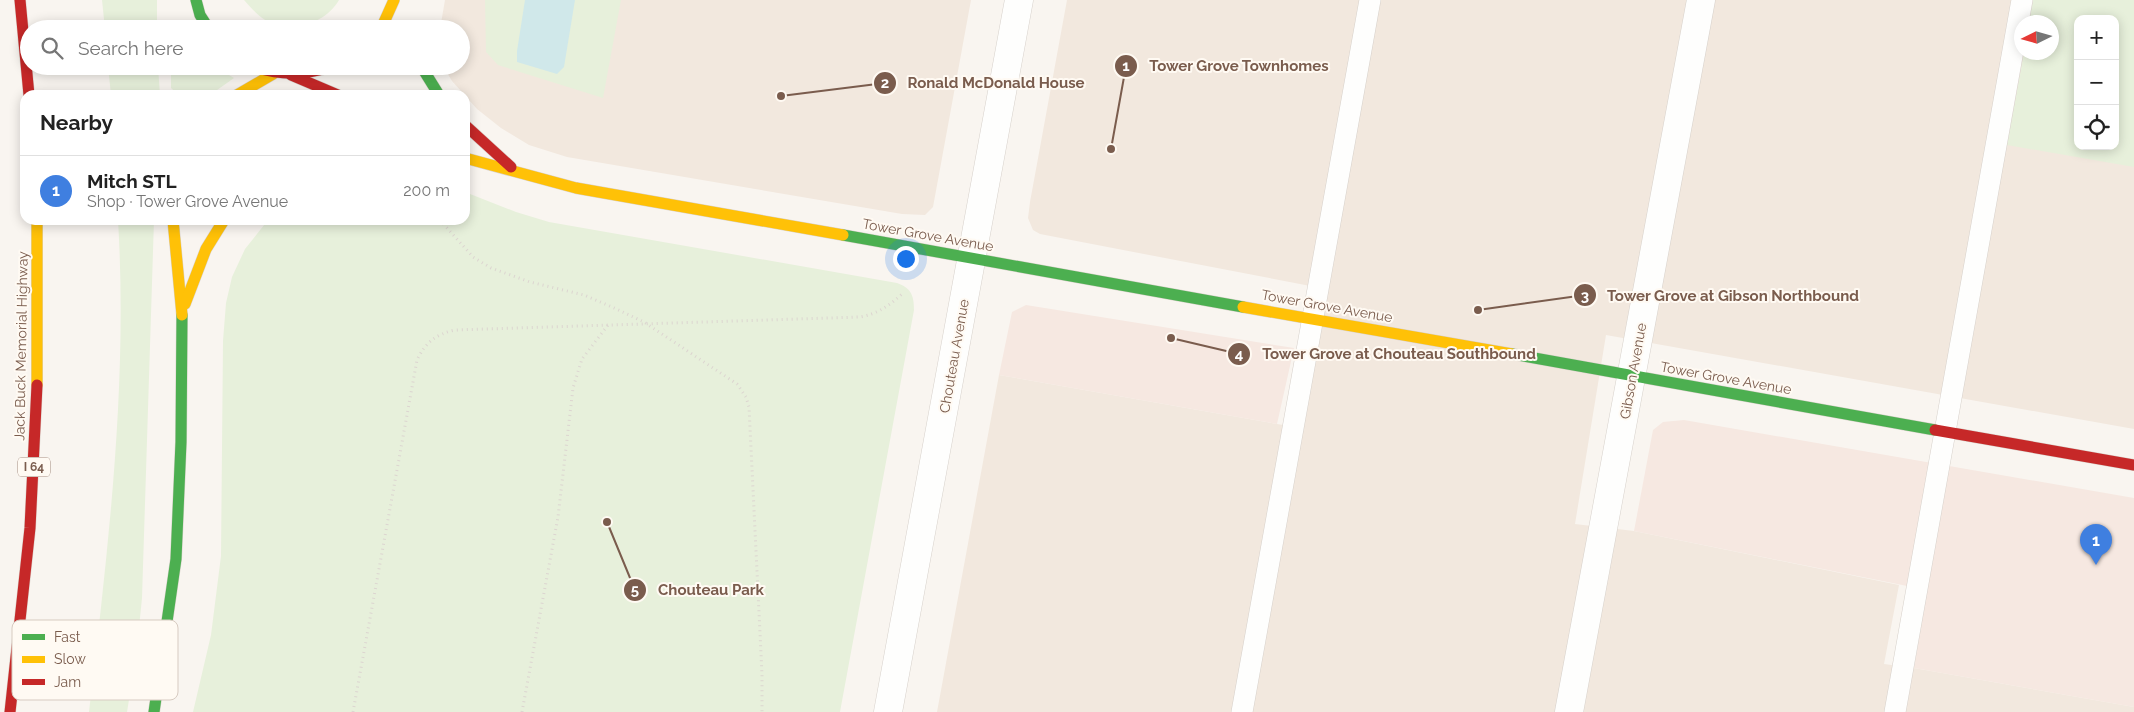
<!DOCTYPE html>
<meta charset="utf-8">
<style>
body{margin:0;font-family:Raleway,sans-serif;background:#f2f2f2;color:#222}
.controls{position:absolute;right:15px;top:15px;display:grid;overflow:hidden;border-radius:10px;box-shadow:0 2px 12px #0003}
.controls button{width:45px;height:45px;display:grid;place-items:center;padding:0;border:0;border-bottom:1px solid #e0e0e0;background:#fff;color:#222;font:25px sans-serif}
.compass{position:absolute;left:2014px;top:15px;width:45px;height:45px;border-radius:50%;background:#fff;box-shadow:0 2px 12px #0003;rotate:265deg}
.you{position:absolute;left:905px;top:258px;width:18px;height:18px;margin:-12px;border:4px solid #fff;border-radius:50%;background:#1a73e8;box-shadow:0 0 0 8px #1a73e833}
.badge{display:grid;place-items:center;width:32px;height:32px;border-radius:50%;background:#b45309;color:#fff;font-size:16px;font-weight:700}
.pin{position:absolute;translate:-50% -41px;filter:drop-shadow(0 1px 2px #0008)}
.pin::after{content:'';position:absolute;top:26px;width:18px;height:15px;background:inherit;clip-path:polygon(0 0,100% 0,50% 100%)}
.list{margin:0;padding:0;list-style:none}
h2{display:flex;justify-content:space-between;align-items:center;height:65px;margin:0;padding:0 20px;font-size:21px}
h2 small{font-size:16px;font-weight:400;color:#767676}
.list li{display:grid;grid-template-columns:32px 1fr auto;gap:15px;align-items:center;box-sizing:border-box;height:70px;padding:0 20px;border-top:1px solid #e0e0e0}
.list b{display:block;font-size:19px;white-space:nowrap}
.list p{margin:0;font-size:16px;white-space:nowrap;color:#767676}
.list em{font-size:16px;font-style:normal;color:#767676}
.icon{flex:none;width:28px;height:28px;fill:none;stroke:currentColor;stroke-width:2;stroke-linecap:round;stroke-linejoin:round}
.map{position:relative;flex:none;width:2134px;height:712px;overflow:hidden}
.search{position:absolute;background:#fff;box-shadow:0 2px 12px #0003;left:20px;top:20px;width:450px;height:55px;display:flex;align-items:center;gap:12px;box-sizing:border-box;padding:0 18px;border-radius:28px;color:#767676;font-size:19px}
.panel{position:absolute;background:#fff;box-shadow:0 2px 12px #0003;left:20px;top:90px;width:450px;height:135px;border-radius:15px}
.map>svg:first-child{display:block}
.residential{fill:#f2e8de;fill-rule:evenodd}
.commercial{fill:#f6e8e1}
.green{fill:#e7f0db;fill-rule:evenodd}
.water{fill:#d0e8ea}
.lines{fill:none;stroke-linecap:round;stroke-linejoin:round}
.lane-casing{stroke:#d7d1cb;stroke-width:22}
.street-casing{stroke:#d7d1cb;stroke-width:29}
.fast-casing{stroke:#d9d2cb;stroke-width:12}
.slow-casing{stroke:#d9d2cb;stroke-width:12}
.jam-casing{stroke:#d9d2cb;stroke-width:12}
.path{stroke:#dcd5d0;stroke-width:3;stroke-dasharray:1 4;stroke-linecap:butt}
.lane{stroke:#fefefd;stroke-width:21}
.street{stroke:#fefefd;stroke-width:28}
.fast{stroke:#4caf50;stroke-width:11}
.slow{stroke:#ffc107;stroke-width:11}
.jam{stroke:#c62828;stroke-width:11}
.labels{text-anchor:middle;stroke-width:4;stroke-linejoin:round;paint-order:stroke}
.shield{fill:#fffaf3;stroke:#a28b7f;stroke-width:1}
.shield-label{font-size:12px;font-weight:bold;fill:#7a5c4d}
.street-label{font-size:14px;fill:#7a5c4d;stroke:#fffaf3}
.key{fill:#fffaf3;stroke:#d7cbc1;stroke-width:1}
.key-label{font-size:14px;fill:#7a5c4d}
.leader{fill:none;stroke:#7a5c4d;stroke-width:2}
.callout-dot{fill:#7a5c4d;stroke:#fffaf3;stroke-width:2}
.mark-label{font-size:15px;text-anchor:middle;font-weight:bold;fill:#fff}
.callout-label{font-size:15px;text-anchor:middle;font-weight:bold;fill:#7a5c4d;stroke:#fffaf3;stroke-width:4;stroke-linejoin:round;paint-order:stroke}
</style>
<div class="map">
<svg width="2134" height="712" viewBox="0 0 2134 712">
<rect width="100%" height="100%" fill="#f9f5f0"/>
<!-- residential -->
<g class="residential">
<polygon points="445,0 971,0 933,207 925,215 902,214 567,157 529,145 501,128 477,109 452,81 443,66 461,66 461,29 440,29"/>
<path d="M1067 0H2134V429L1606 335 1575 524 1634 531 1899 585 1884 664 1914 668 2134 707V712H937L999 375 1300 428 1326 289 1040 234 1033 230 1028 218 1030 202ZM2078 19H2115V146H2078ZM2022 22H2052V52H2022Z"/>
</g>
<!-- commercial -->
<g class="commercial">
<polygon points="1026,305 1294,348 1277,424 999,375 1012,312"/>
<polygon points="1684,420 2134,498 2134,707 1914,668 1927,590 1634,531 1653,430 1663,422"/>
</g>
<!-- green -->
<g class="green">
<polygon points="102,0 157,0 157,29 105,29"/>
<path d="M244 0H339C326 23 291 35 267 21 258 16 251 8 244 0Z"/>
<polygon points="485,0 621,0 603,98 498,65 486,52"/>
<path d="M2033 0H2134V167L2007 145 2024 53 2052 52V22H2029ZM2078 19H2115V146H2078Z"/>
<polygon points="108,66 158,66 160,95 111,95"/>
<polygon points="171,66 214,66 234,78 210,95 179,95 171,88"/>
<path d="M465 192 516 212 549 222 897 283C911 288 914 295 914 310L840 712H193L211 635 221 556 223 341 226 303 232 277 245 249 268 220H465Z"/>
<path d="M118 220H154L142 598 136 657 127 712H89C108 549 128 384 118 220Z"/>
</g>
<!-- water -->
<polygon class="water" points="525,0 575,0 564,67 557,74 517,62 517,51"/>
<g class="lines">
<!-- lane casing -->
<g class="lane-casing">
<g id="lane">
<polyline points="1242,712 1370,0"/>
<polyline points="1895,712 2022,0"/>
</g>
</g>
<!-- street casing -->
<g class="street-casing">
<g id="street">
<polyline points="888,712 1019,0"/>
<polyline points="1569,712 1701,0"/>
</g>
</g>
<!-- fast casing -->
<g class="fast-casing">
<g id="fast">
<polyline points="196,0 200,15 209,29"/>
<polyline points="421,66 439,95"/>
<polyline points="843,235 1243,307"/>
<polyline points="1512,354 1935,430"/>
<polyline points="154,712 176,559 181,442 182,315"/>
</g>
</g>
<!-- slow casing -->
<g class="slow-casing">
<g id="slow">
<polyline points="381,29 394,0"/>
<polyline points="237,95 273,74"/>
<polyline points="465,158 576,188 843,235"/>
<polyline points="173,220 182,315"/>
<polyline points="185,304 206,249 224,220"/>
<polyline points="1243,307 1512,354"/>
<polyline points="37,385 37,220"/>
</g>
</g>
<!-- jam casing -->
<g class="jam-casing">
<g id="jam">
<polyline points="20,0 29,95"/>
<path d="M251 66C281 76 305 75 335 66"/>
<polyline points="291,75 338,95"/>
<polyline points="465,125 511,167"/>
<polyline points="1935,430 2134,465"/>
<polyline points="10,712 30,528 37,385"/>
</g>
</g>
<!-- path -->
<g class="path">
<polyline points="440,220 473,257 491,268 530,282 584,295 612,307 644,322 737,384 746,397 749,407 762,674 762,712"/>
<path d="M353 712 417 360C425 343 436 334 455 330L860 317C877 314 889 306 902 294"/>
<polyline points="522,712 558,517 573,388 582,359 608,325"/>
</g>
<!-- lane -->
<use href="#lane" class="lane"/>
<!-- street -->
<use href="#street" class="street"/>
<!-- fast -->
<use href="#fast" class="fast"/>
<!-- slow -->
<use href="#slow" class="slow"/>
<!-- jam -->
<use href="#jam" class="jam"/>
</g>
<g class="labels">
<!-- shield labels -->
<rect class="shield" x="18" y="457.5" width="32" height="19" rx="4"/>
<g class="shield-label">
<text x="34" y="471">I 64</text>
</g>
<!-- street labels -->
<g class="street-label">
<text transform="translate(928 235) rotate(10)" y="5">Tower Grove Avenue</text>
<text transform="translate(1327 306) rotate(10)" y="5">Tower Grove Avenue</text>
<text transform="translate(21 346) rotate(-89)" y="5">Jack Buck Memorial Highway</text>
<text transform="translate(954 356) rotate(-80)" y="5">Chouteau Avenue</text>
<text transform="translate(1633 371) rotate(-80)" y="5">Gibson Avenue</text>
<text transform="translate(1726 378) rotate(10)" y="5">Tower Grove Avenue</text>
</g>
</g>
<!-- legend -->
<rect x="12" y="620" width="166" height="80" rx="8" class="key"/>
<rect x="22" y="634" width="23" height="6" fill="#4caf50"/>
<rect x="22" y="656" width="23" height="7" fill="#ffc107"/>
<rect x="22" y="679" width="23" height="6" fill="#c62828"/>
<g class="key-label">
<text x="54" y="642">Fast</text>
<text x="54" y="664">Slow</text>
<text x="54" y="687">Jam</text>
</g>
<!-- callouts -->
<path class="leader" d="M1111 149L1126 66M781 96L885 83M1478 310L1585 295M1171 338L1239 354M607 522L635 590"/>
<g class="callout-dot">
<circle cx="1111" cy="149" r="5"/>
<circle cx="781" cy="96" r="5"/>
<circle cx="1478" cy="310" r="5"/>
<circle cx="1171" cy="338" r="5"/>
<circle cx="607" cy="522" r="5"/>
<circle cx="1126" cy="66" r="12"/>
<circle cx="885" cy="83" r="12"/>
<circle cx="1585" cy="295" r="12"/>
<circle cx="1239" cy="354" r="12"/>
<circle cx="635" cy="590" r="12"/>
</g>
<g class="mark-label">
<text x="1126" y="71">1</text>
<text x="885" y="88">2</text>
<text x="1585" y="301">3</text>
<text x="1239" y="359">4</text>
<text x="635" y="595">5</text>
</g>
<g class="callout-label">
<text x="1239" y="71">Tower Grove Townhomes</text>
<text x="996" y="88">Ronald McDonald House</text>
<text x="1733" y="301">Tower Grove at Gibson Northbound</text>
<text x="1399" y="359">Tower Grove at Chouteau Southbound</text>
<text x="711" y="595">Chouteau Park</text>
</g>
</svg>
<div class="controls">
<button>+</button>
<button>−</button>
<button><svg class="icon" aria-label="locate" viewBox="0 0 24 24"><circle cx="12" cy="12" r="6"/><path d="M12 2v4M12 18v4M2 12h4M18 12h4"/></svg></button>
</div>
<svg class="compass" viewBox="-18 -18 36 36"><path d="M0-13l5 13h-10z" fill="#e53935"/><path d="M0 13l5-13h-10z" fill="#767676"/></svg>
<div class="you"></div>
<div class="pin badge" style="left:2096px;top:565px;background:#3f7fe0">1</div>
<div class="search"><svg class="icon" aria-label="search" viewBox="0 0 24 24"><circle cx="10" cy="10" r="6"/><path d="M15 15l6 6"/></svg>Search here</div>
<section class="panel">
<h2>Nearby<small></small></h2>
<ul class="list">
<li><span class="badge" style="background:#3f7fe0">1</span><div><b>Mitch STL</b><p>Shop · Tower Grove Avenue</p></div><em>200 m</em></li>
</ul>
</section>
</div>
